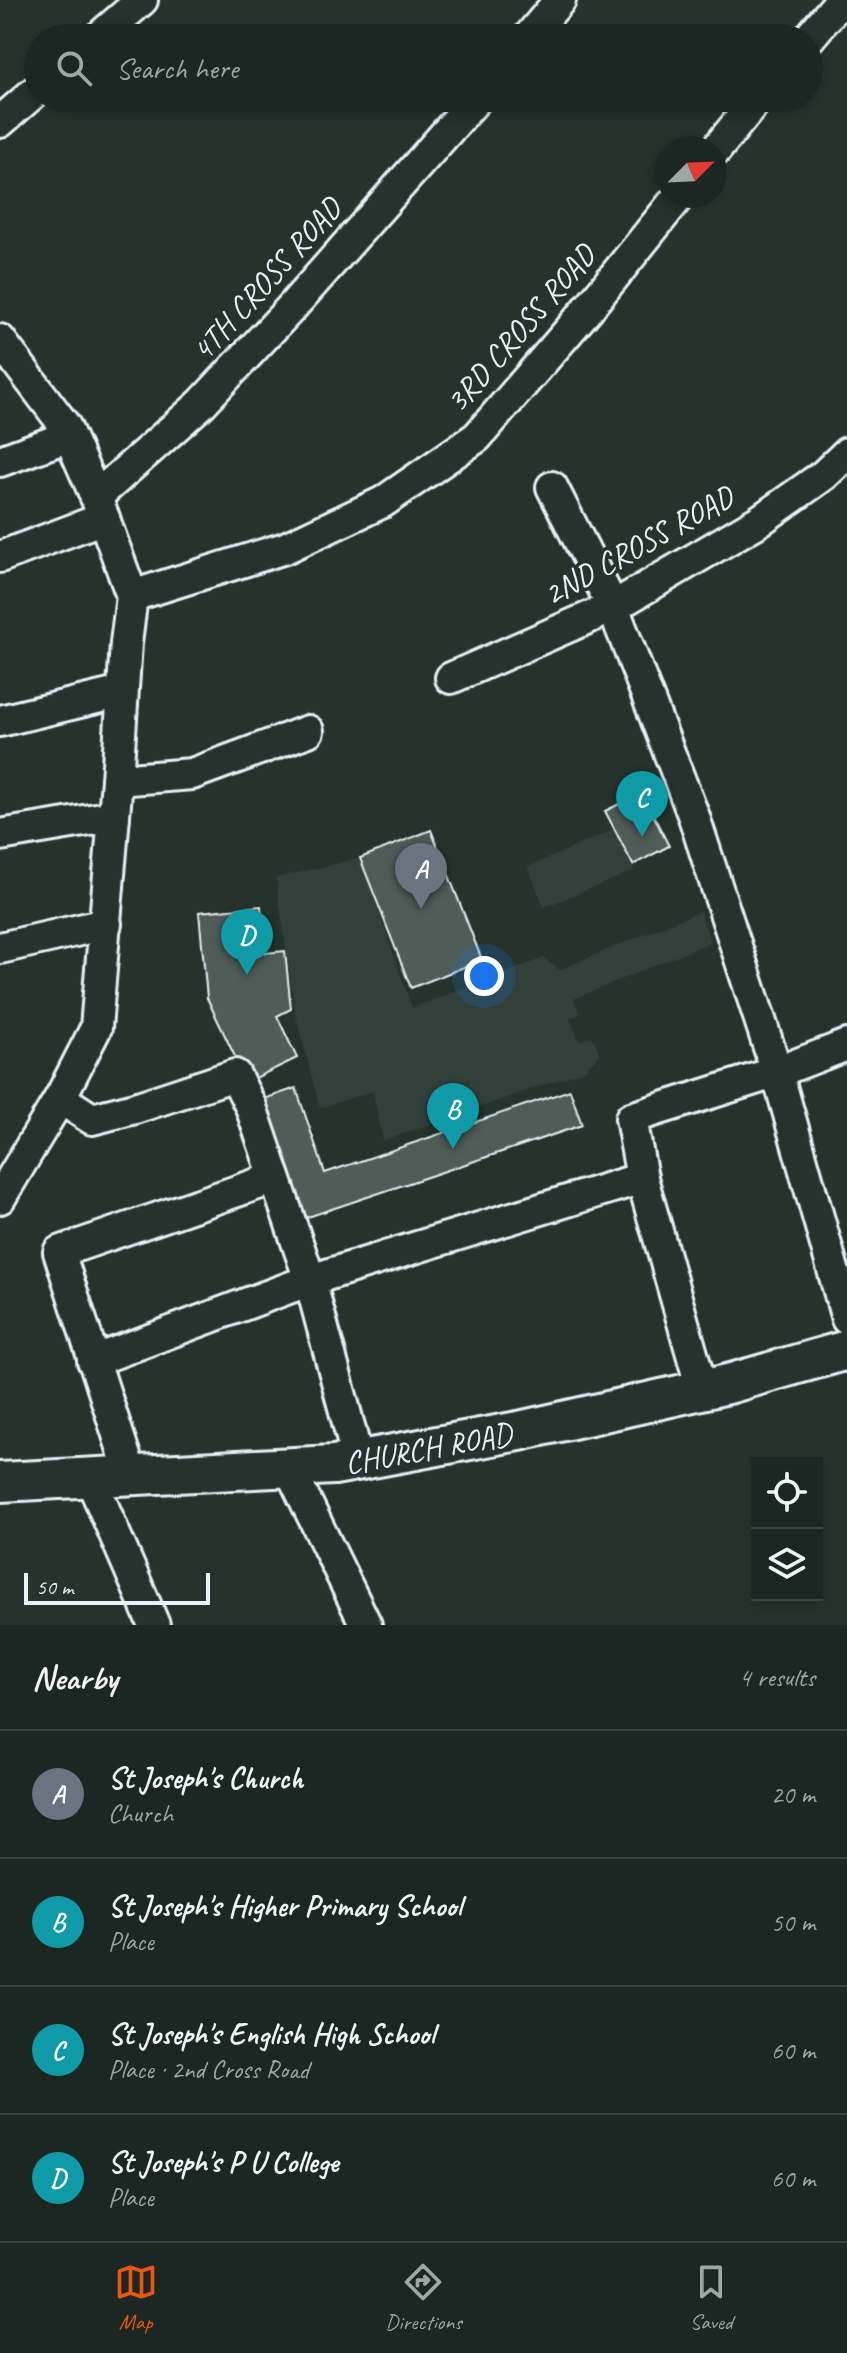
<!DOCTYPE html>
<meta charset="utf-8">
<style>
body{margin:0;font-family:Caveat,sans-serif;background:#252e2a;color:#f1f3f6}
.controls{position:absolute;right:24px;bottom:24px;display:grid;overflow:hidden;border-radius:0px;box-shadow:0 4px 12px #0003}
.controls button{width:72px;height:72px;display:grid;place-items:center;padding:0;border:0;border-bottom:2px solid #3a4340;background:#1c2622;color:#f1f3f6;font:40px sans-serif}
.compass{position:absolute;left:655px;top:136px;width:72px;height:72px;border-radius:50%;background:#1c2622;box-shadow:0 4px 12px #0003;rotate:66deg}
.scale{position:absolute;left:24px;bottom:20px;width:186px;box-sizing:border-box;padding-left:8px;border:4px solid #e8f1f8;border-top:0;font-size:22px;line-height:28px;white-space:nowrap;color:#e8f1f8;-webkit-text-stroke:6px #26332d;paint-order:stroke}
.you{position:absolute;left:484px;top:976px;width:28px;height:28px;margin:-20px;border:6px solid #fff;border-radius:50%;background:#1a73e8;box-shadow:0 0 0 12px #1a73e833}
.badge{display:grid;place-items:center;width:52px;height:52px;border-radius:50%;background:#ea580c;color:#fff;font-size:26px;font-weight:700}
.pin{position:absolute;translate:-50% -66px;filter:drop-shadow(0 2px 4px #0008)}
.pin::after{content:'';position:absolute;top:42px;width:28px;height:24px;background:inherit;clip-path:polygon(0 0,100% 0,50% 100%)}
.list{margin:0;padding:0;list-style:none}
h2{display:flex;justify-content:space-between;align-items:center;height:104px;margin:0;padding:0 32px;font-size:34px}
h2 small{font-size:26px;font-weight:400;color:#a0a5a5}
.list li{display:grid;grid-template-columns:52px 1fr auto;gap:24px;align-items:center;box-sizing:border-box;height:128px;padding:0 32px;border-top:2px solid #3a4340}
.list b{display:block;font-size:30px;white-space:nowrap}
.list p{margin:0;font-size:26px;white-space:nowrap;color:#a0a5a5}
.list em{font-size:26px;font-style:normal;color:#a0a5a5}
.icon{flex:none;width:44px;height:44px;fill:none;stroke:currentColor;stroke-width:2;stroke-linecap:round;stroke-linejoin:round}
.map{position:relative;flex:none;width:847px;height:1625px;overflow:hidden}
.search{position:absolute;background:#1c2622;box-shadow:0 4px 12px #0003;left:24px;right:24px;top:24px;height:88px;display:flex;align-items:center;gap:20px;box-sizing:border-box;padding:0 28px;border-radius:44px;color:#a0a5a5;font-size:30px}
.sheet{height:616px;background:#1c2622}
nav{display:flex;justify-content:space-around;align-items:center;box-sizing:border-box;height:112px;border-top:2px solid #3a4340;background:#1c2622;font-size:22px;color:#a0a5a5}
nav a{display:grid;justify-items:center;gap:4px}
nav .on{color:#ea580c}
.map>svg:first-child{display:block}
.built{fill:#333f3a}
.building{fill:#505c59;stroke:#e8f1f8;stroke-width:2}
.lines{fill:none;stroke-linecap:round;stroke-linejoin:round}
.minor-casing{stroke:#e8f1f8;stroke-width:36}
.tertiary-casing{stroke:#e8f1f8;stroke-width:44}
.minor{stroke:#26332d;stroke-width:30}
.tertiary{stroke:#26332d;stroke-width:38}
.labels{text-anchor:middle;stroke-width:7;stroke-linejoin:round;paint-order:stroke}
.street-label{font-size:32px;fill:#e8f1f8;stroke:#26332d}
</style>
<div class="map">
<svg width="847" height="1625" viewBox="0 0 847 1625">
<rect width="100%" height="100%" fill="#26332d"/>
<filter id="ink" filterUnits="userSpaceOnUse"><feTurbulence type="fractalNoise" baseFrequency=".0125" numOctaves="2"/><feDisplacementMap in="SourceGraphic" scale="16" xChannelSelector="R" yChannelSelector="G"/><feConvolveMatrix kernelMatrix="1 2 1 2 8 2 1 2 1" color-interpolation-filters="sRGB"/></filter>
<g filter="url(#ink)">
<!-- built -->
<g class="built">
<polygon points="615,829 634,871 544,907 528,867"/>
<polygon points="360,858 412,1008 544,958 559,970 700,911 710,942 574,999 580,1014 570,1018 579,1041 592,1036 600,1054 583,1071 383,1141 373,1091 320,1108 296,1017 276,878"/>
</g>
<!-- building -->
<g class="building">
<polygon points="642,793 669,846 633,865 605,811"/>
<polygon points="431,830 482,960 411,988 360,858"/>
<polygon points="261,906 265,953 285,951 291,1009 277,1016 297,1058 247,1082 207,998 199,912"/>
<polygon points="296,1088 325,1173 570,1090 582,1125 302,1219 261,1100"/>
</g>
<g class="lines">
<!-- minor casing -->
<g class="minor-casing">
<g id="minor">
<polyline points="98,38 142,0"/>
<polyline points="528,38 560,0"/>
<polyline points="809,38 841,0"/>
<polyline points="0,122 38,89"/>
<polyline points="715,151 758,98"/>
<polyline points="0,340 65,426 96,497 132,596 126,643 117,780 96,1028 60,1098 0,1198"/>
<polyline points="0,461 69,436"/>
<polyline points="552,487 613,607 694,817 777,1072 847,1319"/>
<polyline points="96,497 201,404 291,308 477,98"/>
<polyline points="0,557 104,518"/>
<polyline points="132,596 285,548 383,502 477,437 587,310 679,196"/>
<polyline points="451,678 613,607 759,521 824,475 847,453"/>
<polyline points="0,721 122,692"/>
<polyline points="117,780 192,774 308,731"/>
<polyline points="0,835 114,816"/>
<polyline points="0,948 106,924"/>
<polyline points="60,1098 92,1119 135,1108 235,1075 251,1107 310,1280 93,1361"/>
<polyline points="702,1389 642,1178 631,1118 777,1072 847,1045"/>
<polyline points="358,1460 310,1280 642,1178"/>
<polyline points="290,1469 366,1625"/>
<polyline points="131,1475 59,1252 275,1178"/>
<polyline points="91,1479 154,1625"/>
</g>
</g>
<!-- tertiary casing -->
<g class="tertiary-casing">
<g id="tertiary">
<path id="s1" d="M0 1482 334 1465 519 1431 728 1384 847 1350"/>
</g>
</g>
<!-- minor -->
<use href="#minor" class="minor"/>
<!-- tertiary -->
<use href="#tertiary" class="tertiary"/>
</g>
</g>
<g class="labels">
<!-- street labels -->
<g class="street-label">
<text transform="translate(266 279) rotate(-48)" y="11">4TH CROSS ROAD</text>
<text transform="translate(520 328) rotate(-49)" y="11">3RD CROSS ROAD</text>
<text transform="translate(638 545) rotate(-29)" y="11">2ND CROSS ROAD</text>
<text dy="11" stroke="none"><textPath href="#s1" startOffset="430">CHURCH ROAD</textPath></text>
</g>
</g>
</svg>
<div class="controls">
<button><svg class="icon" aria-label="locate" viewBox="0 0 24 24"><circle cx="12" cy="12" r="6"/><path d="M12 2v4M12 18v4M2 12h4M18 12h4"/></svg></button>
<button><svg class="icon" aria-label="layers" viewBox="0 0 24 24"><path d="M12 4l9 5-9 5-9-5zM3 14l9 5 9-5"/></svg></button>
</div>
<svg class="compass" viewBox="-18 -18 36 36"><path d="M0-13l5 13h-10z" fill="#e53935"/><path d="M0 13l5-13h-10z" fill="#a0a5a5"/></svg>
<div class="scale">50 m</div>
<div class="you"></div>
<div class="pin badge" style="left:421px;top:909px;background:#6b7280">A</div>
<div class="pin badge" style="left:453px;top:1149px;background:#0f9aa8">B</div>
<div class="pin badge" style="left:642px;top:837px;background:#0f9aa8">C</div>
<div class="pin badge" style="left:247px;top:975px;background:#0f9aa8">D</div>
<div class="search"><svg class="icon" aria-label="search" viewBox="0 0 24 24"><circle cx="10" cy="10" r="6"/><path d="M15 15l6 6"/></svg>Search here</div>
</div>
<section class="sheet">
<h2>Nearby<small>4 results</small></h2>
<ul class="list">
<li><span class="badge" style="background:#6b7280">A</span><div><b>St Joseph's Church</b><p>Church</p></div><em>20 m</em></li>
<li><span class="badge" style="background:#0f9aa8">B</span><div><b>St Joseph's Higher Primary School</b><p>Place</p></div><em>50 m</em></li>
<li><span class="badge" style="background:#0f9aa8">C</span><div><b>St Joseph's English High School</b><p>Place · 2nd Cross Road</p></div><em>60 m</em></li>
<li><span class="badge" style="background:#0f9aa8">D</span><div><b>St Joseph's P U College</b><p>Place</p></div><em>60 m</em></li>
</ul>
</section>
<nav>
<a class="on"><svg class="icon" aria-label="map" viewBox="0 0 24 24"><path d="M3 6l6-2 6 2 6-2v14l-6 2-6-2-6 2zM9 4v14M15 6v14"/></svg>Map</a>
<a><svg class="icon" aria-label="directions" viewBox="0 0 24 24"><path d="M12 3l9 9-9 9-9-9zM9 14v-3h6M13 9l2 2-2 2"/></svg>Directions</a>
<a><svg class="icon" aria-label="saved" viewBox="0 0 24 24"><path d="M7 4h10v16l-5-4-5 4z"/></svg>Saved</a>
</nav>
